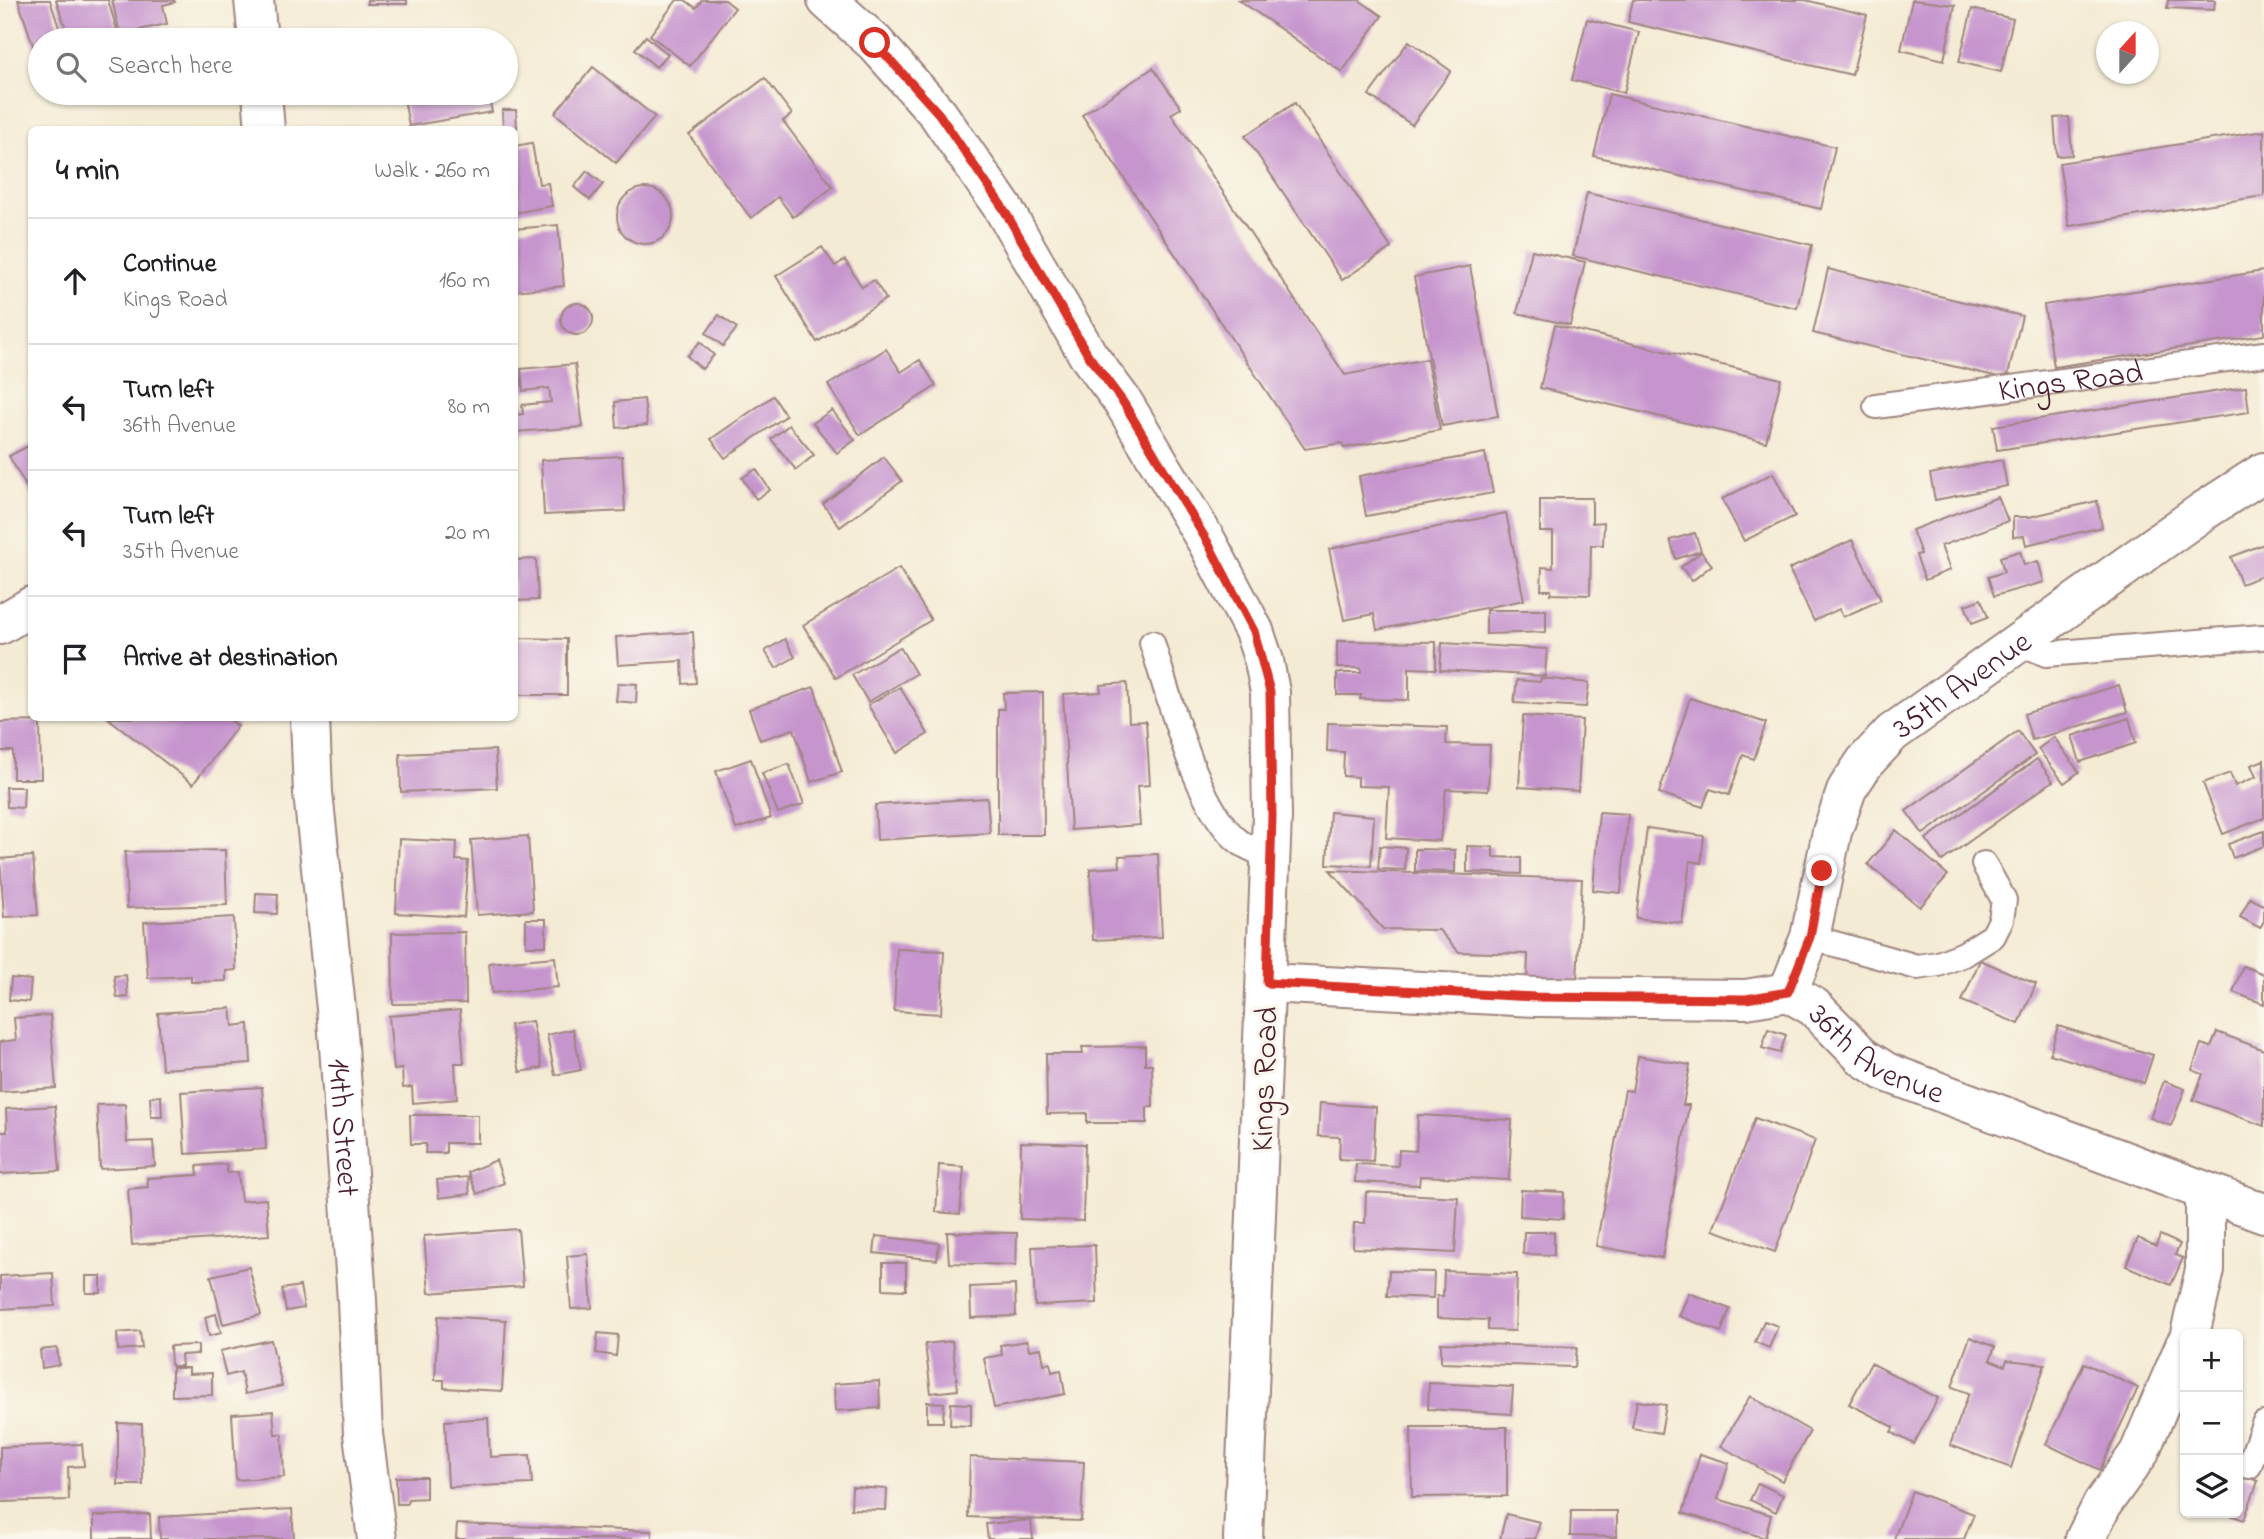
<!DOCTYPE html>
<meta charset="utf-8">
<style>
body{margin:0;font-family:"Indie Flower",sans-serif;background:#f6f6f6;color:#202124}
.controls{position:absolute;right:21px;bottom:21px;display:grid;overflow:hidden;border-radius:10px;box-shadow:0 2px 5px #0004}
.controls button{width:63px;height:63px;display:grid;place-items:center;padding:0;border:0;border-bottom:2px solid #e0e0e0;background:#fff;color:#202124;font:35px sans-serif}
.compass{position:absolute;left:2096px;top:21px;width:63px;height:63px;border-radius:50%;background:#fff;box-shadow:0 2px 5px #0004;rotate:21deg}
.stop{position:absolute;width:21px;height:21px;margin:-16px;border:5px solid #d93025;border-radius:50%;background:#fff}
.stop.end{background:#d93025;border-color:#fff;box-shadow:0 2px 7px #0008}
.list{margin:0;padding:0;list-style:none}
h2{display:flex;justify-content:space-between;align-items:center;height:91px;margin:0;padding:0 28px;font-size:30px}
h2 small{font-size:23px;font-weight:400;color:#757577}
.list li{display:grid;grid-template-columns:46px 1fr auto;gap:21px;align-items:center;box-sizing:border-box;height:126px;padding:0 28px;border-top:2px solid #e0e0e0}
.list b{display:block;font-size:26px;white-space:nowrap}
.list p{margin:0;font-size:23px;white-space:nowrap;color:#757577}
.list em{font-size:23px;font-style:normal;color:#757577}
.icon{flex:none;width:38px;height:38px;fill:none;stroke:currentColor;stroke-width:2;stroke-linecap:round;stroke-linejoin:round}
.map{position:relative;flex:none;width:2264px;height:1539px;overflow:hidden}
.search{position:absolute;background:#fff;box-shadow:0 2px 5px #0004;left:28px;top:28px;width:490px;height:77px;display:flex;align-items:center;gap:18px;box-sizing:border-box;padding:0 24px;border-radius:38px;color:#757577;font-size:26px}
.panel{position:absolute;background:#fff;box-shadow:0 2px 5px #0004;left:28px;top:126px;width:490px;height:595px;border-radius:10px}
.map>svg:first-child{display:block}
.building{fill:#c695ce}
.lines{fill:none;stroke-linecap:round;stroke-linejoin:round}
.service-casing{stroke:#9f8580;stroke-width:28}
.minor-casing{stroke:#9f8580;stroke-width:42}
.service{stroke:#fff;stroke-width:24}
.minor{stroke:#fff;stroke-width:38}
.route{stroke:#d93025;stroke-width:9}
.labels{text-anchor:middle;stroke-width:7;stroke-linejoin:round;paint-order:stroke}
.street-label{font-size:32px;fill:#4a1f2b;stroke:#fbf7ec}
</style>
<div class="map">
<svg width="2264" height="1539" viewBox="0 0 2264 1539">
<rect width="100%" height="100%" fill="#fbf7ec"/>
<filter id="ink" filterUnits="userSpaceOnUse"><feTurbulence type="fractalNoise" baseFrequency=".0143" numOctaves="2"/><feDisplacementMap in="SourceGraphic" scale="14" xChannelSelector="R" yChannelSelector="G"/><feConvolveMatrix kernelMatrix="1 2 1 2 8 2 1 2 1" color-interpolation-filters="sRGB"/></filter>
<filter id="wash" filterUnits="userSpaceOnUse"><feTurbulence type="fractalNoise" baseFrequency=".00686" numOctaves="4" result="noise"/><feDisplacementMap in="SourceGraphic" scale="28" xChannelSelector="R" yChannelSelector="G"/><feGaussianBlur stdDeviation="1.57" result="paint"/><feColorMatrix in="noise" values="0 0 0 0 0 0 0 0 0 0 0 0 0 0 0 0 0 1.4 0 .05"/><feComposite in="paint" operator="in"/></filter>
<g filter="url(#wash)">
<rect width="100%" height="100%" fill="#f4ebd4"/>
<g id="blocks">
<!-- building -->
<g class="building">
<polygon points="18,0 50,0 63,40 40,40 40,56 37,57"/>
<polygon points="56,0 108,0 117,30 84,40 70,40"/>
<polygon points="112,0 174,0 175,2 163,5 167,24 120,34"/>
<rect x="367" y="0" width="40" height="4"/>
<polygon points="677,0 685,0 696,8 702,0 725,0 735,8 690,66 650,35"/>
<polygon points="1239,0 1359,0 1382,16 1342,72"/>
<polygon points="1633,0 1805,0 1867,15 1852,75 1628,22"/>
<polygon points="1912,0 1955,5 1944,60 1901,50"/>
<polygon points="2168,0 2215,0 2214,10 2167,8"/>
<polygon points="1972,9 2013,19 2001,72 1959,62"/>
<polygon points="1587,19 1639,32 1624,93 1572,80"/>
<polygon points="646,36 668,54 656,67 635,49"/>
<polygon points="1409,41 1451,71 1412,125 1369,95"/>
<polygon points="593,67 655,117 616,163 555,113"/>
<polygon points="1153,68 1181,108 1171,114 1345,375 1427,359 1440,430 1344,448 1342,443 1305,449 1082,115"/>
<polygon points="765,78 792,114 783,121 833,187 793,217 778,197 751,218 689,135"/>
<polygon points="403,93 488,93 492,112 409,126"/>
<polygon points="1609,94 1835,147 1821,209 1594,156"/>
<polygon points="1295,103 1391,248 1342,280 1245,136"/>
<polygon points="502,110 516,110 517,128 503,129"/>
<polygon points="2069,117 2072,155 2057,156 2054,118"/>
<polygon points="2264,131 2264,196 2069,226 2059,163"/>
<polygon points="532,143 539,184 548,183 552,206 514,213 514,146"/>
<polygon points="587,171 603,184 590,200 574,187"/>
<circle cx="645" cy="216" r="28"/>
<polygon points="1587,193 1812,245 1797,308 1573,256"/>
<polygon points="558,225 564,286 514,291 514,229"/>
<polygon points="822,247 835,266 845,260 862,287 874,280 886,299 817,342 776,276"/>
<polygon points="1532,250 1585,262 1570,325 1517,313"/>
<polygon points="1470,266 1498,416 1442,426 1414,277"/>
<polygon points="1828,269 2022,316 2007,379 1813,333"/>
<polygon points="2264,271 2264,335 2054,367 2044,305"/>
<circle cx="577" cy="319" r="16"/>
<polygon points="719,315 737,328 723,346 706,333"/>
<polygon points="1555,325 1781,379 1766,442 1540,388"/>
<polygon points="700,342 714,355 702,369 687,356"/>
<polygon points="886,349 901,372 920,360 936,386 860,435 828,385"/>
<polygon points="575,364 583,427 514,432 514,415 523,414 522,405 551,402 549,388 523,391 521,369"/>
<polygon points="2246,387 2249,412 1997,450 1993,426"/>
<polygon points="773,396 786,416 725,458 711,439"/>
<polygon points="644,399 647,425 617,428 615,402"/>
<polygon points="832,410 855,440 837,453 813,423"/>
<polygon points="789,425 814,455 796,470 771,439"/>
<polygon points="32,444 32,497 9,456"/>
<polygon points="1485,453 1493,493 1366,516 1359,476"/>
<polygon points="622,456 625,511 544,515 541,460"/>
<polygon points="884,457 902,481 840,527 823,504"/>
<polygon points="2002,460 2007,486 1935,500 1930,474"/>
<polygon points="756,469 770,490 756,499 742,478"/>
<polygon points="1773,473 1795,516 1744,541 1722,499"/>
<polygon points="1998,497 2008,521 1941,546 1950,570 1925,580 1916,555 1921,554 1912,530"/>
<polygon points="1555,498 1592,498 1592,523 1604,522 1603,545 1591,545 1590,595 1550,594 1551,590 1541,590 1542,567 1553,568 1553,532 1540,532 1540,500 1554,500"/>
<polygon points="2097,501 2102,527 2026,545 2024,536 2013,537 2013,517 2029,517"/>
<polygon points="1506,513 1524,600 1377,630 1374,614 1344,620 1329,549"/>
<polygon points="1695,533 1701,551 1676,559 1670,540"/>
<polygon points="1852,540 1881,600 1843,617 1839,609 1814,621 1789,569"/>
<polygon points="2264,544 2264,575 2241,584 2231,557"/>
<polygon points="2020,551 2024,565 2038,561 2044,582 1994,596 1988,577 2004,572 2000,557"/>
<polygon points="1701,552 1712,565 1692,581 1681,567"/>
<polygon points="536,559 538,600 514,601 514,560"/>
<polygon points="899,568 931,620 836,678 803,625"/>
<polygon points="1981,599 1988,617 1972,623 1965,605"/>
<polygon points="1486,610 1546,610 1546,632 1486,634"/>
<polygon points="693,632 696,683 683,684 682,661 618,665 616,637"/>
<polygon points="514,638 567,639 567,695 514,695"/>
<polygon points="785,639 795,657 776,668 765,651"/>
<polygon points="1337,641 1436,642 1436,669 1409,668 1409,700 1360,699 1361,695 1337,695 1337,673 1361,673 1361,668 1337,668"/>
<polygon points="1442,643 1547,649 1545,676 1440,670"/>
<polygon points="900,647 916,674 868,702 852,675"/>
<polygon points="1541,678 1589,683 1586,707 1514,703 1517,680 1540,682"/>
<polygon points="618,683 637,684 636,703 616,701"/>
<polygon points="1127,683 1129,722 1146,721 1150,785 1137,786 1140,825 1071,830 1063,694 1101,692 1100,685"/>
<polygon points="2119,685 2127,712 2032,740 2024,714"/>
<polygon points="814,687 842,772 811,782 794,729 760,740 749,709"/>
<polygon points="900,687 928,734 897,753 868,705"/>
<polygon points="1043,692 1044,835 998,835 998,709 1004,709 1003,693"/>
<polygon points="1690,698 1766,723 1754,759 1743,755 1729,795 1710,789 1703,807 1659,793"/>
<polygon points="1523,716 1582,720 1578,791 1519,787"/>
<polygon points="108,718 228,718 238,726 193,784"/>
<polygon points="2129,718 2136,743 2080,762 2072,736"/>
<polygon points="40,721 41,779 13,779 13,751 0,751 0,722"/>
<polygon points="1328,723 1447,727 1446,744 1490,745 1488,791 1446,789 1440,841 1386,838 1389,787 1358,786 1358,777 1343,776 1344,752 1327,751"/>
<polygon points="2018,731 2035,755 1923,834 1906,811"/>
<polygon points="2054,737 2079,772 2064,783 2038,749"/>
<polygon points="495,750 497,788 401,792 400,754"/>
<polygon points="751,759 771,818 736,829 716,771"/>
<polygon points="2037,759 2053,781 1942,861 1926,839"/>
<polygon points="2264,760 2264,818 2223,834 2203,783 2230,773 2235,786 2256,777 2251,765"/>
<polygon points="789,764 804,804 778,813 762,773"/>
<polygon points="6,787 24,787 23,808 7,807"/>
<polygon points="987,798 990,833 877,840 875,805"/>
<polygon points="1330,812 1374,816 1371,866 1327,864"/>
<polygon points="1599,812 1628,814 1621,893 1593,890"/>
<polygon points="1647,828 1704,836 1701,863 1690,861 1682,923 1636,918"/>
<polygon points="1896,830 1948,875 1920,907 1868,864"/>
<polygon points="2264,831 2264,846 2233,858 2228,844"/>
<polygon points="528,836 533,911 477,915 471,840"/>
<polygon points="399,839 457,842 456,860 468,861 464,917 396,913"/>
<polygon points="1380,846 1406,848 1405,870 1378,869"/>
<polygon points="1467,846 1493,847 1493,857 1521,858 1521,874 1467,872"/>
<polygon points="1415,849 1455,850 1455,872 1415,871"/>
<polygon points="225,850 227,905 127,908 125,852"/>
<polygon points="1158,854 1162,937 1093,940 1090,869 1120,867 1119,856"/>
<polygon points="33,856 38,915 4,917 0,859"/>
<polygon points="1330,870 1582,879 1577,981 1527,980 1528,954 1459,952 1439,930 1383,929"/>
<polygon points="256,893 278,894 277,914 255,913"/>
<polygon points="2250,898 2264,905 2264,921 2260,928 2240,917"/>
<polygon points="234,917 236,970 226,971 226,981 191,982 191,976 148,978 144,922"/>
<rect x="526" y="919" width="20" height="27"/>
<polygon points="465,932 466,1003 393,1004 392,933"/>
<polygon points="897,949 944,951 941,1014 894,1011"/>
<polygon points="555,957 558,987 492,993 489,963"/>
<polygon points="1980,960 2036,984 2019,1024 1962,1001"/>
<polygon points="2243,966 2264,974 2264,1004 2233,992"/>
<polygon points="126,975 128,997 117,998 114,976"/>
<polygon points="11,978 31,980 29,1002 9,1000"/>
<polygon points="231,1008 233,1026 249,1024 251,1063 162,1069 158,1013"/>
<polygon points="460,1010 464,1063 455,1063 457,1099 413,1103 412,1087 403,1088 402,1069 394,1070 389,1016"/>
<polygon points="50,1015 56,1088 0,1092 0,1042 16,1040 14,1018"/>
<polygon points="532,1021 542,1068 520,1072 510,1025"/>
<polygon points="2058,1026 2153,1055 2144,1083 2050,1054"/>
<polygon points="573,1029 581,1070 555,1075 547,1035"/>
<polygon points="1768,1029 1786,1035 1780,1053 1762,1048"/>
<polygon points="2217,1032 2264,1050 2264,1126 2193,1100 2203,1074 2192,1070 2201,1044 2211,1047"/>
<polygon points="1145,1046 1145,1064 1152,1064 1153,1107 1147,1107 1147,1123 1087,1123 1087,1113 1047,1114 1046,1054 1083,1054 1082,1047"/>
<polygon points="1638,1056 1690,1065 1683,1105 1689,1105 1662,1258 1596,1246 1625,1090 1632,1091"/>
<polygon points="2164,1081 2185,1089 2171,1126 2150,1118"/>
<polygon points="262,1087 266,1149 185,1154 181,1092"/>
<polygon points="161,1096 162,1117 151,1117 150,1097"/>
<polygon points="1320,1103 1376,1107 1373,1161 1339,1159 1340,1137 1318,1136"/>
<polygon points="125,1104 127,1142 153,1141 155,1166 100,1169 97,1105"/>
<polygon points="55,1106 60,1171 0,1174 0,1132 7,1132 6,1109"/>
<polygon points="410,1115 478,1115 478,1143 446,1143 446,1153 425,1153 426,1144 411,1144"/>
<polygon points="1418,1115 1512,1120 1509,1180 1420,1176 1419,1185 1355,1182 1356,1164 1398,1166 1399,1150 1416,1151"/>
<polygon points="1755,1118 1815,1140 1775,1252 1713,1230"/>
<polygon points="1021,1142 1085,1144 1083,1221 1020,1219"/>
<polygon points="496,1160 504,1183 477,1194 468,1172"/>
<polygon points="226,1164 227,1173 238,1172 241,1201 266,1199 269,1235 132,1245 128,1189 148,1187 147,1178 198,1175 197,1166"/>
<polygon points="939,1165 964,1167 960,1214 936,1212"/>
<polygon points="468,1177 470,1194 439,1198 437,1180"/>
<polygon points="1521,1190 1564,1192 1563,1219 1520,1216"/>
<polygon points="1366,1192 1458,1197 1455,1253 1353,1248 1354,1223 1365,1223"/>
<polygon points="518,1229 523,1286 429,1293 424,1236"/>
<polygon points="947,1232 1017,1233 1016,1265 949,1263"/>
<polygon points="1524,1232 1554,1232 1554,1255 1523,1254"/>
<polygon points="2160,1235 2180,1244 2175,1255 2183,1258 2171,1285 2126,1266 2138,1238 2156,1246"/>
<polygon points="876,1236 939,1243 937,1260 874,1253"/>
<polygon points="1095,1245 1097,1303 1035,1306 1032,1247"/>
<polygon points="588,1254 592,1308 571,1309 567,1256"/>
<polygon points="883,1263 906,1263 906,1290 883,1289"/>
<polygon points="249,1267 261,1315 223,1324 211,1276"/>
<polygon points="1389,1271 1434,1272 1433,1298 1387,1296"/>
<polygon points="1444,1271 1517,1274 1515,1331 1488,1330 1488,1320 1437,1318 1437,1296 1443,1296"/>
<polygon points="53,1273 55,1306 0,1309 0,1276"/>
<rect x="86" y="1276" width="15" height="17"/>
<polygon points="1015,1285 1016,1316 971,1318 970,1287"/>
<polygon points="300,1286 304,1308 286,1311 282,1289"/>
<polygon points="1689,1293 1730,1309 1721,1332 1679,1316"/>
<polygon points="216,1314 221,1333 209,1336 205,1317"/>
<polygon points="438,1316 506,1320 502,1391 444,1388 444,1380 435,1380"/>
<polygon points="1764,1321 1778,1326 1769,1348 1755,1342"/>
<polygon points="140,1331 142,1348 118,1350 117,1333"/>
<polygon points="598,1333 618,1335 616,1356 596,1353"/>
<polygon points="1970,1337 1995,1347 1990,1360 2005,1366 2007,1360 2045,1364 2011,1468 1950,1445 1969,1393 1952,1387"/>
<polygon points="271,1340 282,1386 245,1394 241,1372 226,1376 220,1351"/>
<polygon points="952,1341 958,1390 931,1393 925,1344"/>
<polygon points="1027,1341 1029,1350 1041,1348 1044,1364 1050,1363 1052,1372 1061,1370 1065,1394 994,1408 984,1358 1002,1355 1000,1345"/>
<polygon points="1441,1343 1577,1347 1575,1367 1441,1363"/>
<polygon points="198,1345 198,1354 181,1355 182,1366 171,1366 170,1346"/>
<polygon points="57,1348 59,1365 42,1368 40,1350"/>
<polygon points="1871,1363 1938,1398 1914,1444 1891,1432 1894,1427 1849,1404"/>
<polygon points="2084,1363 2138,1388 2100,1470 2046,1444"/>
<polygon points="172,1368 189,1368 189,1374 212,1373 212,1395 172,1396"/>
<polygon points="879,1381 880,1408 835,1411 834,1384"/>
<polygon points="1429,1383 1513,1387 1511,1414 1428,1409"/>
<polygon points="1750,1396 1810,1431 1782,1481 1721,1446"/>
<polygon points="1637,1401 1666,1405 1661,1433 1632,1428"/>
<polygon points="927,1402 944,1403 943,1422 927,1422"/>
<polygon points="951,1403 971,1404 971,1426 950,1425"/>
<polygon points="273,1411 275,1434 282,1434 284,1477 236,1480 232,1414"/>
<polygon points="488,1418 490,1457 530,1455 532,1484 448,1487 445,1421"/>
<polygon points="118,1423 142,1424 143,1485 118,1485"/>
<polygon points="1411,1427 1507,1427 1507,1496 1412,1497"/>
<polygon points="82,1444 84,1466 68,1467 69,1500 0,1502 0,1447"/>
<polygon points="1700,1454 1729,1463 1718,1499 1771,1515 1765,1538 1683,1513"/>
<polygon points="970,1457 1084,1462 1081,1521 968,1517"/>
<polygon points="2238,1474 2258,1481 2244,1520 2225,1513 2238,1513"/>
<polygon points="396,1477 426,1477 426,1498 408,1499 407,1504 397,1504"/>
<polygon points="1758,1483 1783,1495 1776,1512 1750,1500"/>
<polygon points="852,1487 887,1489 886,1510 851,1509"/>
<polygon points="1912,1491 1974,1514 1964,1539 1894,1539"/>
<polygon points="292,1509 294,1539 160,1539 159,1517"/>
<polygon points="1571,1511 1617,1511 1617,1537 1570,1536"/>
<polygon points="150,1514 151,1539 94,1539 94,1516"/>
<polygon points="1506,1514 1540,1522 1535,1539 1500,1539"/>
<polygon points="1031,1520 1033,1539 988,1539 986,1524"/>
<polygon points="457,1524 652,1531 652,1539 456,1539"/>
</g>
</g>
</g>
<g filter="url(#ink)">
<use href="#blocks" fill-opacity="0" stroke="#9f8580" stroke-width="2"/>
<g class="lines">
<!-- service casing -->
<g class="service-casing">
<g id="service">
<path id="s1" d="M1876 406 2264 354"/>
<path d="M1152 643C1169 695 1197 812 1241 843 1250 849 1261 853 1271 857"/>
<polyline points="2021,643 2046,654 2262,637"/>
<polyline points="1810,937 1917,967 1938,964 1964,954 1993,936 2001,920 2004,900 1984,864"/>
<polyline points="2249,1466 2264,1424"/>
</g>
</g>
<!-- minor casing -->
<g class="minor-casing">
<g id="minor">
<polyline points="254,0 258,40"/>
<polyline points="827,0 875,43 938,114 1003,208 1088,355 1123,402 1207,542 1254,631 1264,661 1270,692 1272,816 1243,1539"/>
<polyline points="262,93 265,130"/>
<polyline points="0,625 32,606"/>
<path id="s2" d="M310 718 313 793 337 1018 357 1300 363 1434 377 1539"/>
<path id="s3" d="M1267 983 1536 997 1746 999 1788 992 1814 1007 1864 1058 1886 1072 2264 1213"/>
<path id="s4" d="M1788 992 1810 937 1832 832 1847 789 1865 762 1892 733 2202 512 2264 472"/>
<polyline points="2190,1334 2205,1270 2205,1192"/>
<polyline points="2085,1539 2103,1503 2139,1453 2185,1345"/>
</g>
</g>
<!-- service -->
<use href="#service" class="service"/>
<!-- minor -->
<use href="#minor" class="minor"/>
</g>
</g>
<g class="lines" filter="url(#ink)">
<!-- route -->
<polyline class="route" points="875,43 939,114 1003,208 1088,355 1123,402 1207,541 1254,631 1270,692 1272,816 1267,983 1536,997 1746,999 1788,992 1810,937 1822,871"/>
</g>
<g class="labels">
<!-- street labels -->
<g class="street-label">
<text dy="11" stroke="none"><textPath href="#s1" startOffset="196">Kings Road</textPath></text>
<text dy="11" stroke="none"><textPath href="#s4" startOffset="369">35th Avenue</textPath></text>
<text dy="11" stroke="none"><textPath href="#s3" startOffset="632">36th Avenue</textPath></text>
<text transform="translate(1263 1079) rotate(-88)" y="11">Kings Road</text>
<text dy="11" stroke="none"><textPath href="#s2" startOffset="411">14th Street</textPath></text>
</g>
</g>
</svg>
<div class="controls">
<button>+</button>
<button>−</button>
<button><svg class="icon" aria-label="layers" viewBox="0 0 24 24"><path d="M12 4l9 5-9 5-9-5zM3 14l9 5 9-5"/></svg></button>
</div>
<svg class="compass" viewBox="-18 -18 36 36"><path d="M0-13l5 13h-10z" fill="#e53935"/><path d="M0 13l5-13h-10z" fill="#757577"/></svg>
<div class="stop" style="left:875px;top:43px"></div>
<div class="stop end" style="left:1822px;top:871px"></div>
<div class="search"><svg class="icon" aria-label="search" viewBox="0 0 24 24"><circle cx="10" cy="10" r="6"/><path d="M15 15l6 6"/></svg>Search here</div>
<section class="panel">
<h2>4 min<small>Walk · 260 m</small></h2>
<ul class="list">
<li><svg class="icon" aria-label="ahead" viewBox="0 0 24 24"><path d="M12 20V5M6 11l6-6 6 6"/></svg><div><b>Continue</b><p>Kings Road</p></div><em>160 m</em></li>
<li><svg class="icon" aria-label="left" viewBox="0 0 24 24"><path d="M17 20v-9H6M10 6l-5 5 5 5"/></svg><div><b>Turn left</b><p>36th Avenue</p></div><em>80 m</em></li>
<li><svg class="icon" aria-label="left" viewBox="0 0 24 24"><path d="M17 20v-9H6M10 6l-5 5 5 5"/></svg><div><b>Turn left</b><p>35th Avenue</p></div><em>20 m</em></li>
<li><svg class="icon" aria-label="arrive" viewBox="0 0 24 24"><path d="M6 21V4h12l-3 4 3 4H6"/></svg><div><b>Arrive at destination</b></div></li>
</ul>
</section>
</div>
